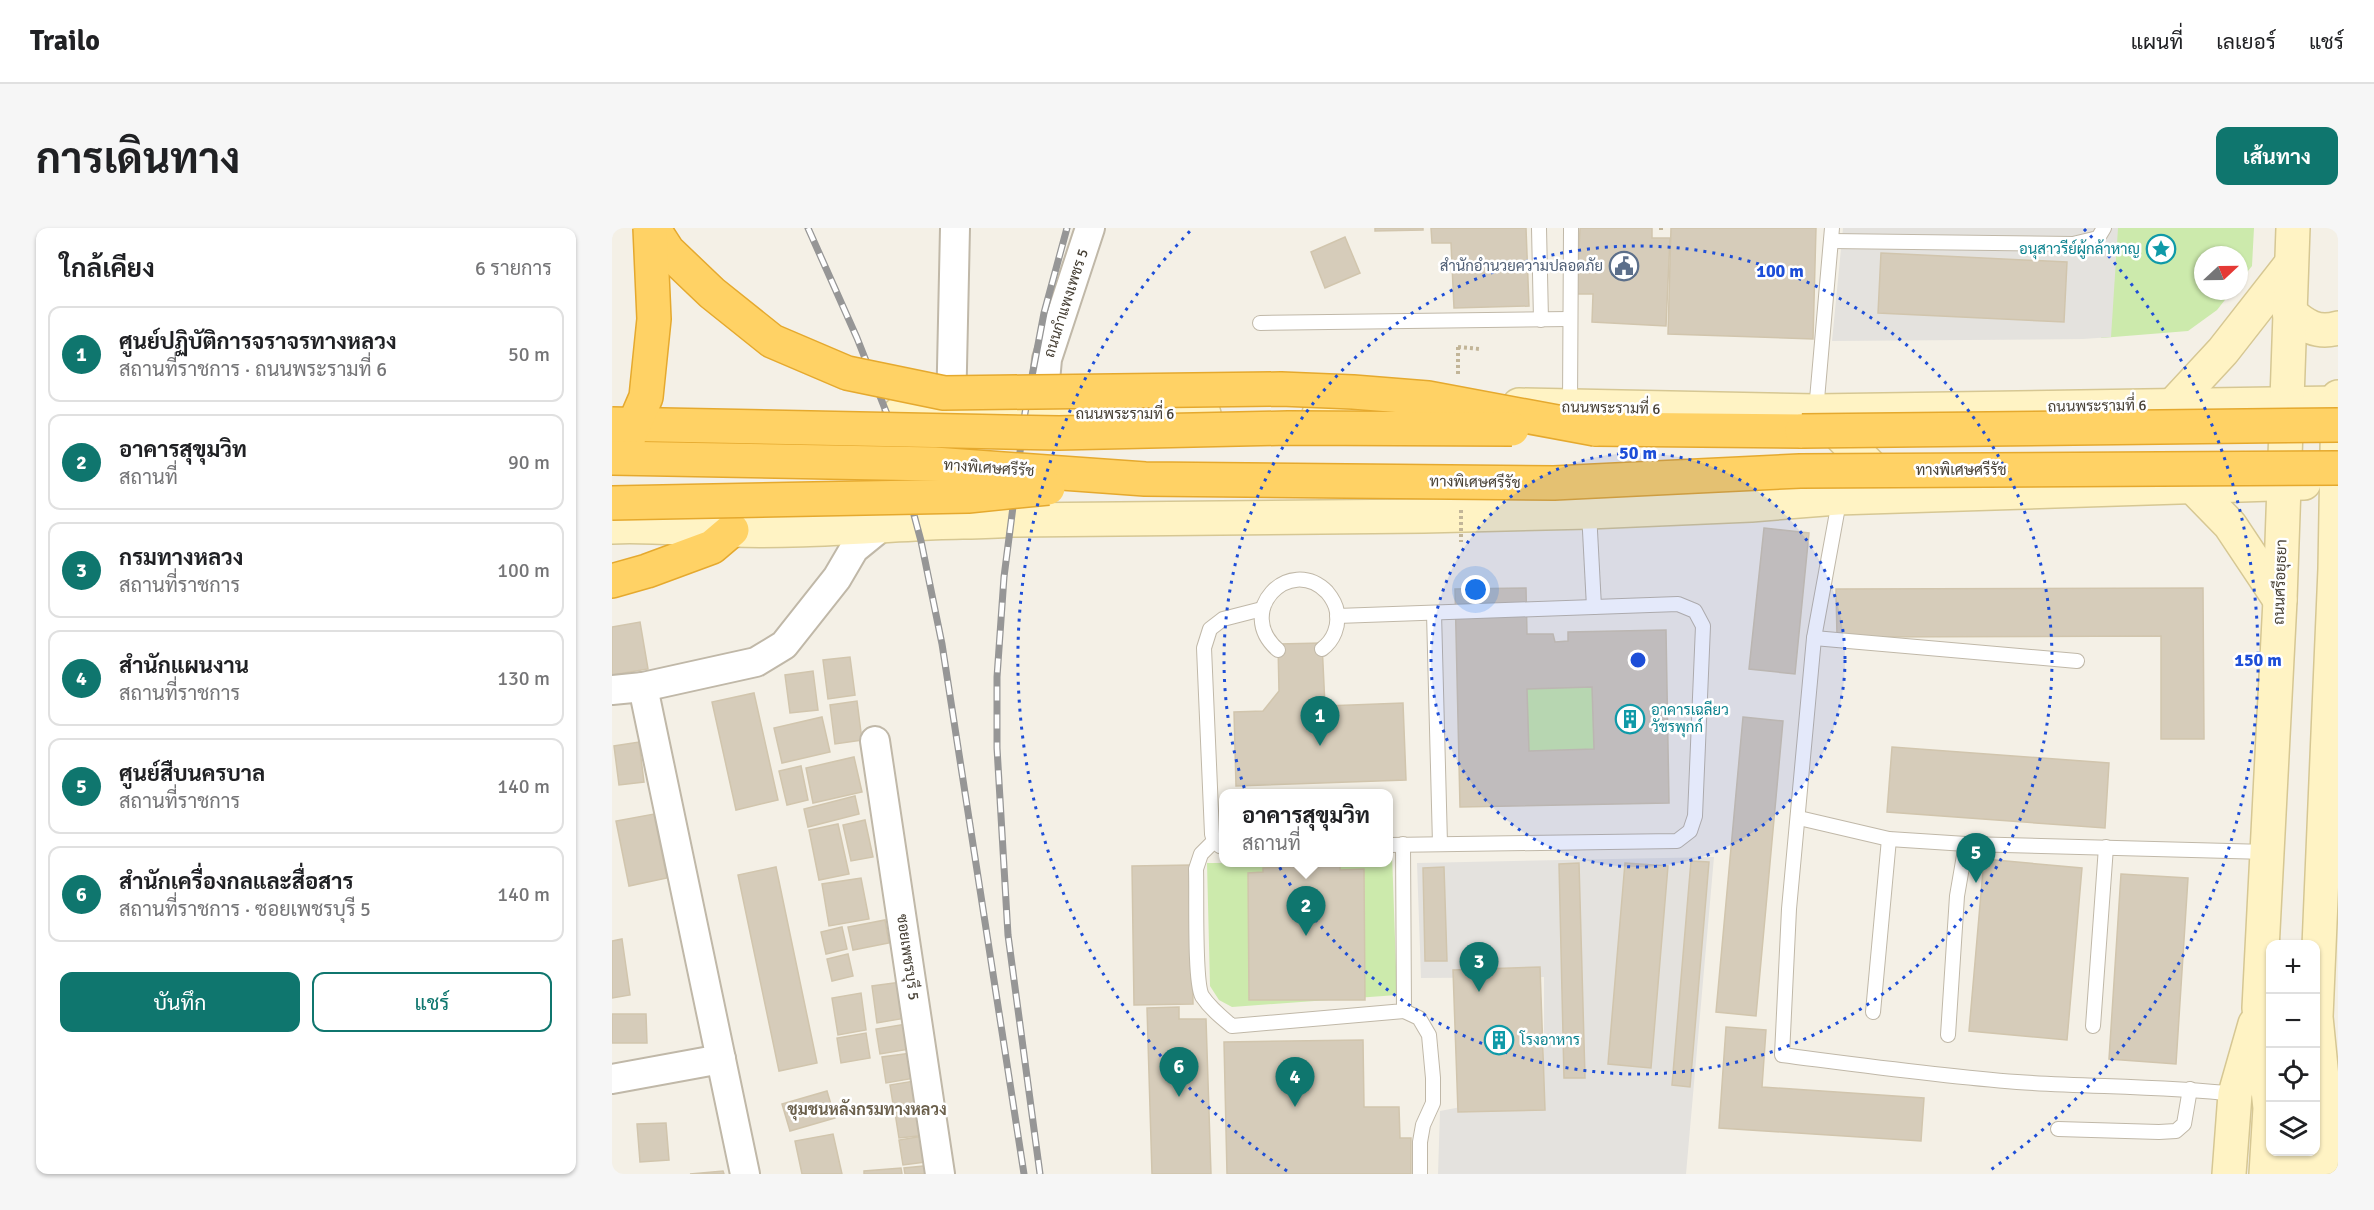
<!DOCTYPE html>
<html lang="th">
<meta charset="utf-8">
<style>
body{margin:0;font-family:Signika,Sarabun,sans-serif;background:#f6f6f6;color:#202124}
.controls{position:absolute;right:18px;bottom:18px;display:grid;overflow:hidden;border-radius:12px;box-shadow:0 2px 4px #0004}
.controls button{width:54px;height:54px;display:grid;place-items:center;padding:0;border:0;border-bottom:2px solid #e0e0e0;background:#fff;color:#202124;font:30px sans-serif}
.compass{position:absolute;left:1582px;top:18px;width:54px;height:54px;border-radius:50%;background:#fff;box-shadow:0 2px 4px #0004;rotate:68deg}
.you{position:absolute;left:864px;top:362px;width:21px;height:21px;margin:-15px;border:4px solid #fff;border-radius:50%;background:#1a73e8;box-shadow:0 0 0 9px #1a73e833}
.badge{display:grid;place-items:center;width:39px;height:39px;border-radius:50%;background:#0f766e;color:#fff;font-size:20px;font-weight:700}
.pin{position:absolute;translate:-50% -50px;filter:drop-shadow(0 2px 3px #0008)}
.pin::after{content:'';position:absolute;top:32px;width:21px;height:18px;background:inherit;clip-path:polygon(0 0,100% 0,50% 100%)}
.popup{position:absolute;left:607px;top:561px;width:174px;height:78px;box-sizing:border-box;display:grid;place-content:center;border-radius:12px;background:#fff;filter:drop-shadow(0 2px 4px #0005);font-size:20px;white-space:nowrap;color:#757577}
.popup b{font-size:22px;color:#202124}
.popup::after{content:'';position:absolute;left:50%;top:100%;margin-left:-12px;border:12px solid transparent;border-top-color:#fff}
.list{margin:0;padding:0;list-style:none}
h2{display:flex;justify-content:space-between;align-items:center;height:78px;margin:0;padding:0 24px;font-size:26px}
h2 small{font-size:20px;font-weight:400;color:#757577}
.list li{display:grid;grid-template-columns:39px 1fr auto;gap:18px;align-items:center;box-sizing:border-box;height:96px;margin:0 12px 12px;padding:0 12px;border:2px solid #e0e0e0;border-radius:12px}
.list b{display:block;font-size:22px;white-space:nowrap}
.list p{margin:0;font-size:20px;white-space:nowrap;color:#757577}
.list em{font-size:20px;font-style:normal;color:#757577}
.actions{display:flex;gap:12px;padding:18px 24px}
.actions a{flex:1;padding:14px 0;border:2px solid #0f766e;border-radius:12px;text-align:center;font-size:21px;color:#0f766e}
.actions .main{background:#0f766e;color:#fff}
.icon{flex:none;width:33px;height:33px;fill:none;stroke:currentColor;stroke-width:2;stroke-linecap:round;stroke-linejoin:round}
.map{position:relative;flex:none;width:1726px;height:946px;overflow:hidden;border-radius:12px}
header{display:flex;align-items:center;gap:36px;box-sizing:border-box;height:84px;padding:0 30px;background:#fff;border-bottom:2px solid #e0e0e0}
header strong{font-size:28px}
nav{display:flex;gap:33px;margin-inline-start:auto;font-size:21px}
.intro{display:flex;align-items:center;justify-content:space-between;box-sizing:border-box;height:144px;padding:0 36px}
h1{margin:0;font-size:42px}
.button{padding:15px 27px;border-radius:12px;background:#0f766e;color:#fff;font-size:21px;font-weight:700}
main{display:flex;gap:36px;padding:0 36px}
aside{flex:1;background:#fff;border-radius:12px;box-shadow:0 2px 4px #0004}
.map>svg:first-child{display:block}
.green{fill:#cceaac}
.parking{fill:#e4e2de}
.building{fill:#d6ccba;stroke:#d1c5ad;stroke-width:1.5;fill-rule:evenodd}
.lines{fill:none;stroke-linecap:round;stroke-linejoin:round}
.service-casing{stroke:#c0b8a8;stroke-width:16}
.minor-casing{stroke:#c0b8a8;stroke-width:32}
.secondary-casing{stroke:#d6c793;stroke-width:36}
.motorway-casing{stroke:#e5a92e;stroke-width:36}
.path{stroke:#c2b598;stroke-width:4;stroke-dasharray:3 3;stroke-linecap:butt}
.service{stroke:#fff;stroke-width:14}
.minor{stroke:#fff;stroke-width:28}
.secondary{stroke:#fff3c4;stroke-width:33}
.motorway{stroke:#ffd265;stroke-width:33}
.rail-casing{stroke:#969696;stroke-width:7}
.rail{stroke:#fff;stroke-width:4.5;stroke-dasharray:14;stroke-linecap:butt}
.motorway-bridge-casing{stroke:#e5a92e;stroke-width:36;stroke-linecap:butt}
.path-bridge{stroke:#c2b598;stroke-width:4;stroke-dasharray:3 3;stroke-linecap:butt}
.motorway-bridge{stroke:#ffd265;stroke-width:33}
.ring{fill:none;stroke:#1d4ed8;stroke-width:3;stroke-dasharray:3 6}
.labels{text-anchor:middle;stroke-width:5;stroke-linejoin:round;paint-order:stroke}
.culture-label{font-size:15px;fill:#0d838f;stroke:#fff;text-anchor:start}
.service-label{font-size:15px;fill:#4e5e75;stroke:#fff;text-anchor:end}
.street-label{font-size:15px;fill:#474035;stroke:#fff}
.neighbourhood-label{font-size:16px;font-weight:bold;fill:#6a5f4b;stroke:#fff}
.centre{fill:#1d4ed8;stroke:#fff;stroke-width:3}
.ring-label{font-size:18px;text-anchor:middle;font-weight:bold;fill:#1d4ed8;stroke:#fff;stroke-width:5;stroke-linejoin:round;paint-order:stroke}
</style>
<header>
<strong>Trailo</strong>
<nav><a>แผนที่</a><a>เลเยอร์</a><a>แชร์</a></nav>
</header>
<div class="intro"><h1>การเดินทาง</h1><a class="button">เส้นทาง</a></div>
<main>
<aside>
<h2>ใกล้เคียง<small>6 รายการ</small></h2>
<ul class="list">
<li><span class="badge">1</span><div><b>ศูนย์ปฏิบัติการจราจรทางหลวง</b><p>สถานที่ราชการ · ถนนพระรามที่ 6</p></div><em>50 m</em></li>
<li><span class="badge">2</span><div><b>อาคารสุขุมวิท</b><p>สถานที่</p></div><em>90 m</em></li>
<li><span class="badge">3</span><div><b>กรมทางหลวง</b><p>สถานที่ราชการ</p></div><em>100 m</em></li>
<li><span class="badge">4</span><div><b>สำนักแผนงาน</b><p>สถานที่ราชการ</p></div><em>130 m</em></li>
<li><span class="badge">5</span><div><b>ศูนย์สืบนครบาล</b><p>สถานที่ราชการ</p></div><em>140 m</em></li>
<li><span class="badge">6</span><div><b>สำนักเครื่องกลและสื่อสาร</b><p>สถานที่ราชการ · ซอยเพชรบุรี 5</p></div><em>140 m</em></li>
</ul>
<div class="actions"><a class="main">บันทึก</a><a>แชร์</a></div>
</aside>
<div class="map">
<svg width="1726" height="946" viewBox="0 0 1726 946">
<rect width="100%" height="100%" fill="#f4f0e6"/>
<!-- green -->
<g class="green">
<polygon points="1502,0 1642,0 1640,38 1627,54 1627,27 1591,27 1591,63 1620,63 1605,82 1576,103 1489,110"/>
<polygon points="980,459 982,521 917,523 915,461"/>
<polygon points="777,626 780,626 785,767 620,779 607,772 598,758 595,635 777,634"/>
</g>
<!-- parking -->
<g class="parking">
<polygon points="1231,0 1506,0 1499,109 1471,111 1220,113"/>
<polygon points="1102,629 1074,946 826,946 828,883 932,863 932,749 809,750 805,635"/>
</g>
<!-- building -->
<g class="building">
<polygon points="763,0 811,0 811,2 763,3"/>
<polygon points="819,0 914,0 917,78 842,80 839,15 820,15"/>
<polygon points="968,0 1040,0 1040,10 1058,10 1054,98 980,94 981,66 965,66"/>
<polygon points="1059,0 1204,0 1201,111 1056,106"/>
<polygon points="733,9 748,45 713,60 699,24"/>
<polygon points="1269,25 1455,34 1452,94 1266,85"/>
<polygon points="1152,300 1197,305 1183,446 1137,441"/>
<path d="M914 360 915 406H941L943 414 956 413V404L1054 402 1057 575 848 579 843 361ZM980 459 982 521 917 523 915 461Z"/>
<polygon points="1591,360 1592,511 1549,511 1549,408 1225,409 1224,361"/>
<polygon points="28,394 36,441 0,447 0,399"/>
<polygon points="710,415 713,478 791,475 794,552 624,558 622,484 651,483 667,463 666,416"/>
<polygon points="238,429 243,467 216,471 211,432"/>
<polygon points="201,443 206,482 178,485 173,447"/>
<polygon points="142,465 166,572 124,582 100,474"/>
<polygon points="245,473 250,512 223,516 218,477"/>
<polygon points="210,489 218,524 170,535 162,500"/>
<polygon points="1131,489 1171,493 1144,788 1104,784"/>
<polygon points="27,514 32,554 7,557 2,518"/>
<polygon points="1280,519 1497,535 1493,600 1275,584"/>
<polygon points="242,529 250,564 201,575 194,540"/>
<polygon points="189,538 196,572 175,577 167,543"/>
<polygon points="243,568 247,586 196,599 192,581"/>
<polygon points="42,586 55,650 17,658 4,593"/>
<polygon points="253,592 261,629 239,633 231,597"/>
<polygon points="226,596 237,646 207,652 197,602"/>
<polygon points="1372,631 1470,640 1455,812 1357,803"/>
<polygon points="1079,633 1097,634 1078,859 1060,857"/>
<polygon points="678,634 706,634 706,638 728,638 728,642 752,641 753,772 637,772 636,645 651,644 651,640 678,639"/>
<polygon points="967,635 973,850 952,850 947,636"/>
<polygon points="1013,635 1056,638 1039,840 996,836"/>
<polygon points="579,637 581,776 522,777 520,638"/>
<polygon points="164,639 205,835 167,843 126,647"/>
<polygon points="832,639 835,733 813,733 811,640"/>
<polygon points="1509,646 1576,650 1564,836 1497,831"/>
<polygon points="249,650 257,691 217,698 210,656"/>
<polygon points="273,692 277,715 241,722 236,699"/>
<polygon points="230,699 235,721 214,726 209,704"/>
<polygon points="10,711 18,767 0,770 0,713"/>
<polygon points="236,726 241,748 220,753 215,731"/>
<polygon points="928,739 933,882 846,884 841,742"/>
<polygon points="289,754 294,790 265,795 260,758"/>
<polygon points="249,765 254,802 226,807 220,770"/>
<polygon points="567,779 567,791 594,791 599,946 540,946 535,780"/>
<polygon points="0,786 34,786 35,815 0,815"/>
<polygon points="294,796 298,821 268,826 264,801"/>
<polygon points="1114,799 1154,802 1150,859 1312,870 1309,913 1107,900"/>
<polygon points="254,805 258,830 229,835 225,810"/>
<polygon points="751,812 752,879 787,879 788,910 799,910 799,946 615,946 612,814"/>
<polygon points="299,825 303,850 274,855 270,829"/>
<polygon points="308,852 311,877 282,882 278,857"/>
<polygon points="215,863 223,890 178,903 170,876"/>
<polygon points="313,881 316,907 287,910 283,885"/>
<polygon points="54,895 57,932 28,934 25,896"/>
<polygon points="221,906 230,946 190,946 183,913"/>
<polygon points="317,907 321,933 291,937 287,912"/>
<polygon points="321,937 323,946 293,946 292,940"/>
<polygon points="289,940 290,946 252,946 252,943"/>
<polygon points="111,943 112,946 78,946"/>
</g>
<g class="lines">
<!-- service casing -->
<g class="service-casing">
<g id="service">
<polyline points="927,0 929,92"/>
<polyline points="1219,13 1461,16 1486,10 1492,0"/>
<polyline points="648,95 958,91"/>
<polyline points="958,178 959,0"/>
<polyline points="1204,183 1220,0"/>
<path d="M1225 271 1226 279 1202 410 1177 681 1170 827C1248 837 1327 848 1405 854 1478 859 1551 858 1623 866"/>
<polyline points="977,284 982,379"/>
<polyline points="822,385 828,616"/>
<polyline points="725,388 1066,376 1083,383 1091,398 1083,588 1078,603 1065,613 777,617"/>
<polyline points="1202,410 1465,433"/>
<path d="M666 422C622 384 677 326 715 364 720 370 724 377 725 384 727 398 722 412 710 421"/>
<polyline points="1187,590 1277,611 1354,616 1655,624"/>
<path d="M602 613 589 626 584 641C585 664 582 753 590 768 598 780 609 789 620 798L792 783 791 616"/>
<polyline points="612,618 608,618 602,613 600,606 592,420 598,401 611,391 650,381"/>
<polyline points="792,783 807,790 817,807 821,850 821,875 811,897 808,914 808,946"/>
<polyline points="1261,784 1277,611"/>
<polyline points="1481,798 1494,619"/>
<polyline points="1336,807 1345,668 1354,616"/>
<polyline points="1446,901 1547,904 1564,903 1572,896 1578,861"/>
</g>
</g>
<!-- minor casing -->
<g class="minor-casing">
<g id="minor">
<polyline points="339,186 343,0"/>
<polyline points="430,186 435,131 478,0"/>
<polyline points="31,459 133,946"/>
<polyline points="0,462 31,459 144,434 172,417 225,350 242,321 269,299"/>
<polyline points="263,513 328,946"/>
<polyline points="0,851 109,831"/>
</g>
</g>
<!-- secondary casing -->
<g class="secondary-casing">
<g id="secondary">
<path d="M1677 84C1693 98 1705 106 1726 100"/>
<polyline points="907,177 1204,183 1726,175"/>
<polyline points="1561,177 1611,123 1679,36"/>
<polyline points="287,186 413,185 592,186"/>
<polyline points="707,186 814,180"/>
<polyline points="1208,186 1278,259"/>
<polyline points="1580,258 1618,297 1668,372"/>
<path d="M0 299C40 297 79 302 119 302 180 304 242 299 303 296 335 293 367 295 399 292L812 288 977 284 1139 277 1225 270 1692 255"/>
<polyline points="1617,946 1623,866 1643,796"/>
<polyline points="1654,946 1658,880 1647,780 1668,372 1681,0"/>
<polyline points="1680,946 1682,924"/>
<polyline points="1710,946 1713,880 1704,789 1723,341 1726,169"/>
</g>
</g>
<!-- motorway casing -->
<g class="motorway-casing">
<g id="motorway">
<polyline points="983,201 1190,203"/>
<polyline points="0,353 35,343 100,319 120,302"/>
</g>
</g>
<!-- path -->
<g class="path">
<polyline points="1049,2 1049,0"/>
<polyline points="846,119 868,121"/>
</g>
<!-- service -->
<use href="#service" class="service"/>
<!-- minor -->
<use href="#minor" class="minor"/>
<!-- secondary -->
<use href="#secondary" class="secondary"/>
<!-- motorway -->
<use href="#motorway" class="motorway"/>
<!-- rail casing -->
<g class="rail-casing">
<g id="rail">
<polyline points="196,0 245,110 275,186 309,313 330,416 412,946"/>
<polyline points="428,946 396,707 385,520 385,449 392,349 413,185 432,85 455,0"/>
</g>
</g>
<!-- rail -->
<use href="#rail" class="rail"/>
<!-- motorway-bridge casing -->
<g class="motorway-bridge-casing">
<g id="motorway-bridge">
<polyline points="41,0 56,23 100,65 160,113 235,145 332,165 669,161 741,164 816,170 983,201"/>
<polyline points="0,196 447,205 676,200 900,201"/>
<polyline points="1190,203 1726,197"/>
<polyline points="15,213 34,169 42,91 38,0"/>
<polyline points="0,230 322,236 533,251 942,255 1188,243 1726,240"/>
<polyline points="0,275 356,268 436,260"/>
</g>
</g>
<!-- path-bridge -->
<g class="path-bridge">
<polyline points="846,119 846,146"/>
<polyline points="849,282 849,314"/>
</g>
<!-- motorway-bridge -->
<use href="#motorway-bridge" class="motorway-bridge"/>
</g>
<!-- distance rings -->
<circle cx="1026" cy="432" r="207" fill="#1d4ed8" fill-opacity=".12"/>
<g class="ring">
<circle cx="1026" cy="432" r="207"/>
<circle cx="1026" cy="432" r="414"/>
<path d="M675 943A620 620 0 0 1 580 1M1472 1A620 620 0 0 1 1377 943"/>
</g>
<!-- icons -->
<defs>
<g id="sight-ring" transform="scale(1.5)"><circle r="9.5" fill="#fff" stroke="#0f9aa8" stroke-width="1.5"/><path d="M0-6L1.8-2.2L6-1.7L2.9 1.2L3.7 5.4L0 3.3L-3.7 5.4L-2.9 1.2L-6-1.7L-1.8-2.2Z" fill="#0f9aa8"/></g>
<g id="civic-ring" transform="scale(1.5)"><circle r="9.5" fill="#fff" stroke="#5c6f8a" stroke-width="1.5"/><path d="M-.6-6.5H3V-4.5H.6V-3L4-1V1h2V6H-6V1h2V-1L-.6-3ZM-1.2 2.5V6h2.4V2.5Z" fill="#5c6f8a"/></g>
<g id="building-ring" transform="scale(1.5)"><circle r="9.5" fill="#fff" stroke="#0f9aa8" stroke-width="1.5"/><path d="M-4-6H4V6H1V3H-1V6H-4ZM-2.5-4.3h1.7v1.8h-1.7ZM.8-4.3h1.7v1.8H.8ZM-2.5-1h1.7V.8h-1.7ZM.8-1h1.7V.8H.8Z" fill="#0f9aa8"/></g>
</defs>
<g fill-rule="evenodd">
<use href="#sight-ring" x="1549" y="21"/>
<use href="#civic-ring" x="1012" y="38"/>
<use href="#building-ring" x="1018" y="491"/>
<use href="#building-ring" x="887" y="812"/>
</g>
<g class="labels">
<!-- culture labels -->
<g class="culture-label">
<text x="1528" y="26" text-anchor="end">อนุสาวรีย์ผู้กล้าหาญ</text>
<text x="1039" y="487">อาคารเฉลียว<tspan x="1039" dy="17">วัชรพุกก์</tspan></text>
<text x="908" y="817">โรงอาหาร</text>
</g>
<!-- service labels -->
<g class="service-label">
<text x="991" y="43">สำนักอำนวยความปลอดภัย</text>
</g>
<!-- street labels -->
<g class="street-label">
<text transform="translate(454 75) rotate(-72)" y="5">ถนนกำแพงเพชร 5</text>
<text transform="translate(1485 178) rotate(-1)" y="5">ถนนพระรามที่ 6</text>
<text transform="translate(999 180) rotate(1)" y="5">ถนนพระรามที่ 6</text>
<text x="513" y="191">ถนนพระรามที่ 6</text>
<text transform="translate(377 240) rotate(4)" y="5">ทางพิเศษศรีรัช</text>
<text x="1349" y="247">ทางพิเศษศรีรัช</text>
<text transform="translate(863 254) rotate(1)" y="5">ทางพิเศษศรีรัช</text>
<text transform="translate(1668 354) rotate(-88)" y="5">ถนนศรีอยุธยา</text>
<text transform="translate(296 729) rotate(82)" y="5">ซอยเพชรบุรี 5</text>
</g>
<!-- neighbourhood labels -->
<g class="neighbourhood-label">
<text x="255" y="887">ชุมชนหลังกรมทางหลวง</text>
</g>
</g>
<circle cx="1026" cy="432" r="9" class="centre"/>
<g class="ring-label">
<text x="1168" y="49">100 m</text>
<text x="1026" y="231">50 m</text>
<text x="1646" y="438">150 m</text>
</g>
</svg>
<div class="controls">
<button>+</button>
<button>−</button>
<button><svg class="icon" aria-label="locate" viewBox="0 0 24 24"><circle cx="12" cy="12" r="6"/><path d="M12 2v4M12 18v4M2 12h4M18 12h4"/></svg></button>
<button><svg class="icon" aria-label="layers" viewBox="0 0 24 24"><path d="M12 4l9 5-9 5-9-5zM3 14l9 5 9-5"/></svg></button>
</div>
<svg class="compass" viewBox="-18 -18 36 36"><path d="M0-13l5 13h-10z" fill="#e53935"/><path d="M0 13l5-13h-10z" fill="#757577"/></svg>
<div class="you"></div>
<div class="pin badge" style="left:708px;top:518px">1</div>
<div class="pin badge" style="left:694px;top:708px">2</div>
<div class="popup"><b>อาคารสุขุมวิท</b>สถานที่</div>
<div class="pin badge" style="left:867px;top:764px">3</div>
<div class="pin badge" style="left:683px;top:879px">4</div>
<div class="pin badge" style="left:1364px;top:655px">5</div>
<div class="pin badge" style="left:567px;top:869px">6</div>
</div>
</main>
